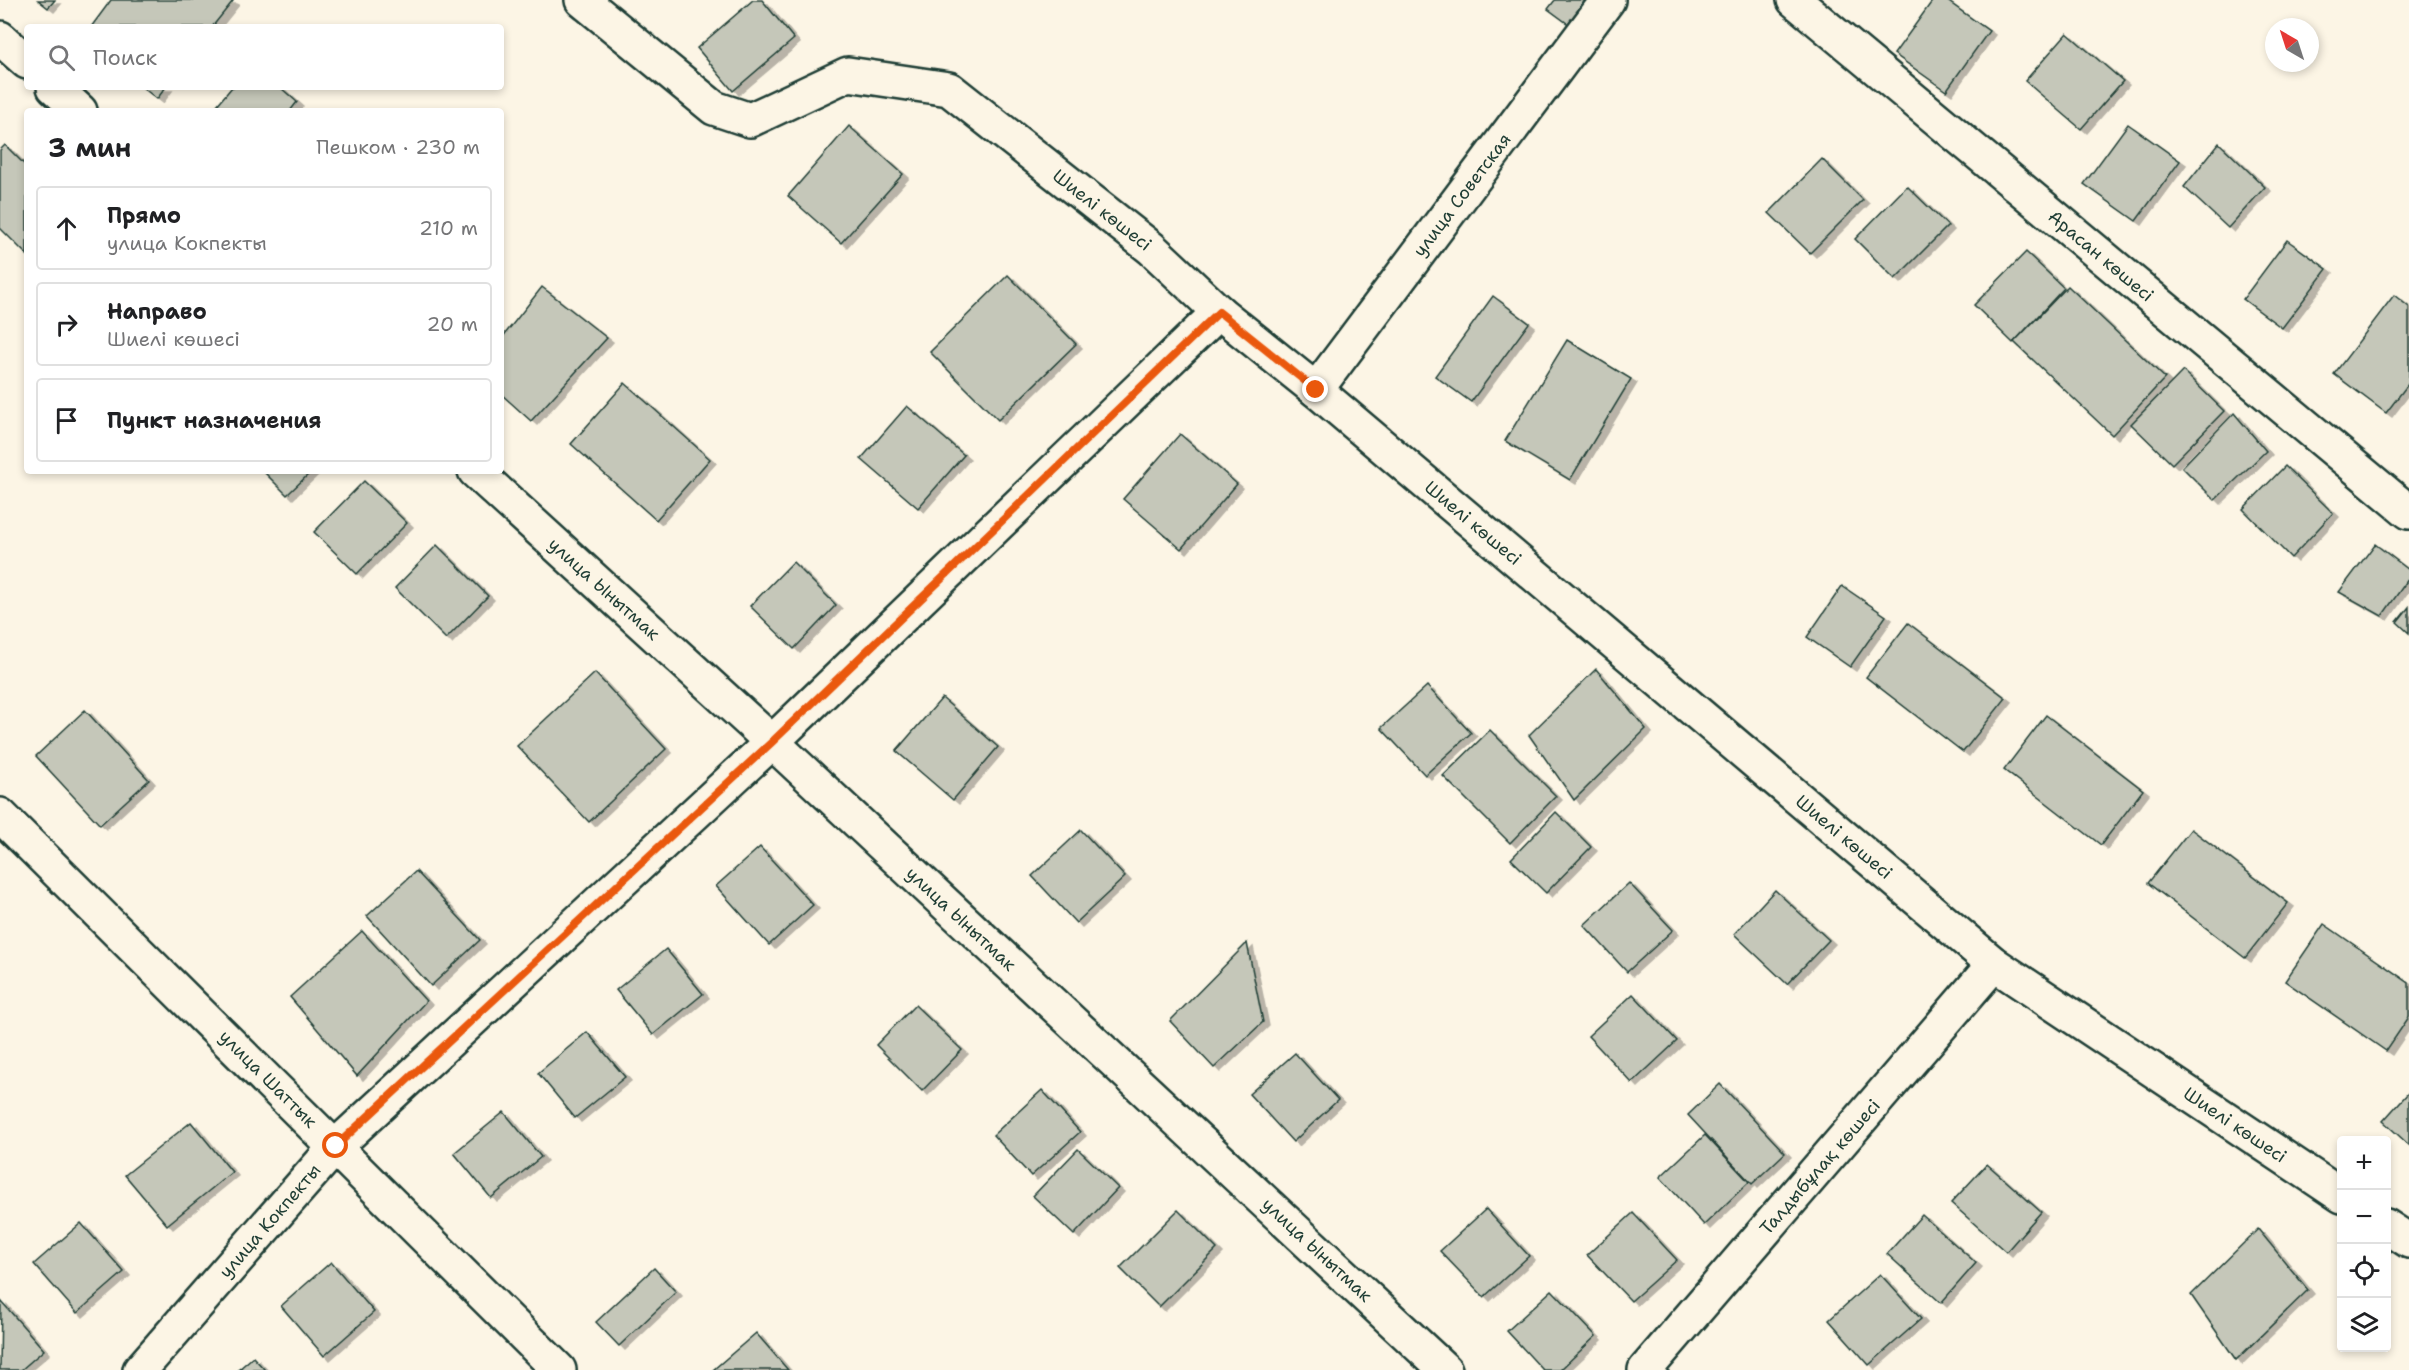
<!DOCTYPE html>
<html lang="ru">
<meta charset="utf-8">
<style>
body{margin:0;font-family:"Shantell Sans",sans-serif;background:#f2f2f2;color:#202124}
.controls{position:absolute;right:18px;bottom:18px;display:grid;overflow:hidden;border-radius:6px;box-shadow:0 3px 9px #0003}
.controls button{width:54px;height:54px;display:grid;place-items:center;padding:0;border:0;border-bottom:2px solid #e0e0e0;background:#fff;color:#202124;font:30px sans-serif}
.compass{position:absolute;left:2265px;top:18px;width:54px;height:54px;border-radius:50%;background:#fff;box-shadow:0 3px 9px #0003;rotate:321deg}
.stop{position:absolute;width:18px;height:18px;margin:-14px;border:4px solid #ea580c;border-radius:50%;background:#fff}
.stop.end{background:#ea580c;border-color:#fff;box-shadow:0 2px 6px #0008}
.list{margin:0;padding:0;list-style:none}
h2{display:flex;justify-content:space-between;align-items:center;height:78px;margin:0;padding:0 24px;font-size:26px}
h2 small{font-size:20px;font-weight:400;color:#757577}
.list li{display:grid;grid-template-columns:39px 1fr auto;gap:18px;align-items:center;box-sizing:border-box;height:84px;margin:0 12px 12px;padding:0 12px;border:2px solid #e0e0e0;border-radius:6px}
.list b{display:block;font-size:22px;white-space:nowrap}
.list p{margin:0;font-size:20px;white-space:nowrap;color:#757577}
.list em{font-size:20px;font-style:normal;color:#757577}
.icon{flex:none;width:33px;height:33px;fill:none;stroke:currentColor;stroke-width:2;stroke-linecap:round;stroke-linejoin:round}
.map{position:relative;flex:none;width:2409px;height:1370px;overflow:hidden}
.search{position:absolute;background:#fff;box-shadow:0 3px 9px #0003;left:24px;top:24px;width:480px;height:66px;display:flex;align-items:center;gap:15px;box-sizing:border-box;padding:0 21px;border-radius:6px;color:#757577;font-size:22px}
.panel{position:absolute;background:#fff;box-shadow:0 3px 9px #0003;left:24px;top:108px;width:480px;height:366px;border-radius:6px}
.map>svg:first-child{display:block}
.building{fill:#c5c7b9;stroke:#1f3d34;stroke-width:1.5;filter:url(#shadow)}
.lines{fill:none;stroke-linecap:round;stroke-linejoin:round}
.minor-casing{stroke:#1f3d34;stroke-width:38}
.minor{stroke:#fcf5e5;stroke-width:33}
.route{stroke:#ea580c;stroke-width:8}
.labels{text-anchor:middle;stroke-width:6;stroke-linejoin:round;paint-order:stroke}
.street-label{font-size:18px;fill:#1f3d34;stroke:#fcf5e5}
</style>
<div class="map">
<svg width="2409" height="1370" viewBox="0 0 2409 1370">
<defs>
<filter id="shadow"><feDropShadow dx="6" dy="4" stdDeviation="0" flood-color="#0004"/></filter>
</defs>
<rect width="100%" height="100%" fill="#fcf5e5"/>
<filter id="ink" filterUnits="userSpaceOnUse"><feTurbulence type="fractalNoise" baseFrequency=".0167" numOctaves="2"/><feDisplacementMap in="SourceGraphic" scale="12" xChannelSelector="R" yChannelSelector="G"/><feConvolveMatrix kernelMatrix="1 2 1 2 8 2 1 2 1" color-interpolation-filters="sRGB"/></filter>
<g filter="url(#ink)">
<!-- building -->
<g class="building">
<polygon points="38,0 55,0 48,8"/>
<polygon points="111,0 231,0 233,1 212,27 91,27"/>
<polygon points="753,0 762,0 794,39 733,91 697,48"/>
<polygon points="1555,0 1590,0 1571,26 1548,9"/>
<polygon points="1933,0 1946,0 1989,31 1946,91 1894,54"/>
<polygon points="2067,33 2123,81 2081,129 2025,81"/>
<polygon points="142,87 166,87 157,99"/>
<polygon points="232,87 280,87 297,102 290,111 212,111"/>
<polygon points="2128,124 2180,161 2136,221 2084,184"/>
<polygon points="849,126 903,174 841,243 788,196"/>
<polygon points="2219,143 2265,187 2228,228 2184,187"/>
<polygon points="5,145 27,167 27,255 0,228 0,150"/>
<polygon points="1822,159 1863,200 1810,253 1769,213"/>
<polygon points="1907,186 1948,226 1895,279 1855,239"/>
<polygon points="2287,240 2327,269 2282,328 2243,299"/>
<polygon points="2026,252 2064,288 2013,343 1974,305"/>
<polygon points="1008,275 1076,344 998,420 930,352"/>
<polygon points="2068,286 2165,378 2112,435 2014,342"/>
<polygon points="542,287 607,338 531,421 501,394 501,339"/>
<polygon points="2394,295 2409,307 2409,383 2386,413 2334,374"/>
<polygon points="1493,296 1529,323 1471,402 1435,376"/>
<polygon points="1567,340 1631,379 1570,480 1505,441"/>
<polygon points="2183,371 2224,411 2172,464 2131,424"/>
<polygon points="625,383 710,459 656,520 571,444"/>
<polygon points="907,406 964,455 918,508 861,459"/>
<polygon points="2234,413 2266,451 2215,500 2182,467"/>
<polygon points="1180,434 1237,484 1181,549 1123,499"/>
<polygon points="2285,466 2333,513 2291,558 2243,509"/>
<polygon points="263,471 312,471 287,495"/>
<polygon points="364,481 407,523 357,574 314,532"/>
<polygon points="2375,544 2409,570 2409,578 2382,616 2339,592"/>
<polygon points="437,545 488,596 446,639 395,588"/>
<polygon points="793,562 836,605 794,649 750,606"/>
<polygon points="1842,586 1886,616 1850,667 1807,637"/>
<polygon points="2409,607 2409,633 2397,622"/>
<polygon points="1908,623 2006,698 1963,752 1866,677"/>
<polygon points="1596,669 1646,729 1574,800 1529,735"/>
<polygon points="595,673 666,749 589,822 517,746"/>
<polygon points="1427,686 1471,733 1425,775 1381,728"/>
<polygon points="942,698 998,747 953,800 896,751"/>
<polygon points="85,710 149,780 100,825 36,756"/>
<polygon points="2046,715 2143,790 2101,845 2004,770"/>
<polygon points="1490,730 1556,796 1510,843 1443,776"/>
<polygon points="1556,812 1591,847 1546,893 1511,859"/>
<polygon points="2191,829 2288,903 2245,958 2148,883"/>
<polygon points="1081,830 1125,877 1076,923 1032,876"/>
<polygon points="760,847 813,905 769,945 716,886"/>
<polygon points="416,871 480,940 431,986 367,916"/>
<polygon points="1629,883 1673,930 1627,972 1584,925"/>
<polygon points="1775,890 1829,940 1787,984 1734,934"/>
<polygon points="2324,924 2409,983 2409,1017 2386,1051 2285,981"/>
<polygon points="362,931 426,1001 357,1076 290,997"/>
<polygon points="1247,943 1263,1022 1214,1068 1170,1021"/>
<polygon points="666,949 703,994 653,1035 616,990"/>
<polygon points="1633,994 1677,1041 1632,1083 1588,1036"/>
<polygon points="915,1005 962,1050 922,1091 876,1045"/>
<polygon points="587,1032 625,1077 575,1118 538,1073"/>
<polygon points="1295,1053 1338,1100 1293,1142 1249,1094"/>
<polygon points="1720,1084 1785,1153 1752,1184 1688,1115"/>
<polygon points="1042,1090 1080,1132 1031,1176 993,1135"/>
<polygon points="2409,1092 2409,1145 2383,1121"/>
<polygon points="504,1112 541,1157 491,1198 454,1153"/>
<polygon points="191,1122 232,1172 167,1225 125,1175"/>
<polygon points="1705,1135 1749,1182 1704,1225 1660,1177"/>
<polygon points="1078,1149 1118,1188 1074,1235 1033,1196"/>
<polygon points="1987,1164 2041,1212 2006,1252 1951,1203"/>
<polygon points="1486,1209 1529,1256 1484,1297 1440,1251"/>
<polygon points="1178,1210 1217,1249 1159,1307 1120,1268"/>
<polygon points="1633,1213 1677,1260 1631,1301 1587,1255"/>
<polygon points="1922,1215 1976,1263 1941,1303 1887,1254"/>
<polygon points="81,1223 124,1272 77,1313 34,1264"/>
<polygon points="2258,1229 2308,1290 2236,1360 2191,1295"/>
<polygon points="331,1262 374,1312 324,1356 281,1306"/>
<polygon points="654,1268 676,1292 619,1346 596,1322"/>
<polygon points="1880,1274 1921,1319 1869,1365 1829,1320"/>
<polygon points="1552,1290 1596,1336 1560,1370 1543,1370 1507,1331"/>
<polygon points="1,1301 44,1350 21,1370 0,1370"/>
<polygon points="756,1333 788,1370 713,1370"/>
<polygon points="253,1357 265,1370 238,1370"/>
</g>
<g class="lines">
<!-- minor casing -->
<g class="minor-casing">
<g id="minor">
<polyline points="582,0 714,108 750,120 848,74 949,89 1151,248 1219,312 1316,390 1994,964 2342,1196"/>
<polyline points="1794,0 2409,512"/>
<polyline points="0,38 27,62"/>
<polyline points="54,87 80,111"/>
<polyline points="1316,390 1608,0"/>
<polyline points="475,471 772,742 1445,1370"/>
<polyline points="0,815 559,1370"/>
<polyline points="2386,1226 2409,1241"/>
<polyline points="140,1370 336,1146 772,742 1219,312"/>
<polyline points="1645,1370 1994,964"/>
</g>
</g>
<!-- minor -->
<use href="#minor" class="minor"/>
</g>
</g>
<g class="lines" filter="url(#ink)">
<!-- route -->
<polyline class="route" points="336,1146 772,742 1219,312 1316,390"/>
</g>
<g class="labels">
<!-- street labels -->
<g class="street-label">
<text transform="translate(1462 195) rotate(-53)" y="6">улица Советская</text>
<text transform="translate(1102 210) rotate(38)" y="6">Шиелі көшесі</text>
<text transform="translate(2101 256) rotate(40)" y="6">Арасан көшесі</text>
<text transform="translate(1473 523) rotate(40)" y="6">Шиелі көшесі</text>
<text transform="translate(604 589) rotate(42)" y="6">улица Ынытмак</text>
<text transform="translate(1844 837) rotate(40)" y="6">Шиелі көшесі</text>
<text transform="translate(961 919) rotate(43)" y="6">улица Ынытмак</text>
<text transform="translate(268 1079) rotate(45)" y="6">улица Шаттык</text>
<text transform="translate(2235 1125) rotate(34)" y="6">Шиелі көшесі</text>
<text transform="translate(1820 1167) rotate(-49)" y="6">Талдыбұлақ көшесі</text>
<text transform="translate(270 1221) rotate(-49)" y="6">улица Кокпекты</text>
<text transform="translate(1317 1250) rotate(43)" y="6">улица Ынытмак</text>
</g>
</g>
</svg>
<div class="controls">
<button>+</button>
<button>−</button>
<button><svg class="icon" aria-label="locate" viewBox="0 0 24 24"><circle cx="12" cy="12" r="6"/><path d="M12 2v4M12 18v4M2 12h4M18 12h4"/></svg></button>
<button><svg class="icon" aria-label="layers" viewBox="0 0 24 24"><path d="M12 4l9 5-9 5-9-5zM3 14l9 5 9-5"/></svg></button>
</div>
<svg class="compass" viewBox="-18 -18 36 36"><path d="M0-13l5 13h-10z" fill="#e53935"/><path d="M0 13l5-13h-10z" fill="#757577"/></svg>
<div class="stop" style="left:336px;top:1146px"></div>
<div class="stop end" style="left:1316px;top:390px"></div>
<div class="search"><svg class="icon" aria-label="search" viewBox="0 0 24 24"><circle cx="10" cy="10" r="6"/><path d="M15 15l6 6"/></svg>Поиск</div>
<section class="panel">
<h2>3 мин<small>Пешком · 230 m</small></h2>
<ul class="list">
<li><svg class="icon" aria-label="ahead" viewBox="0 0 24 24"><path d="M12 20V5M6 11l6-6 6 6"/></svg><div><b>Прямо</b><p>улица Кокпекты</p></div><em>210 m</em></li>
<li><svg class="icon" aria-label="right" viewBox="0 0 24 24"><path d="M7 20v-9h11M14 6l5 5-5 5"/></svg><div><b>Направо</b><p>Шиелі көшесі</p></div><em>20 m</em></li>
<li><svg class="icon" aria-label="arrive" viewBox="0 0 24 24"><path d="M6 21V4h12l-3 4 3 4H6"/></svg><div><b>Пункт назначения</b></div></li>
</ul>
</section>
</div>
